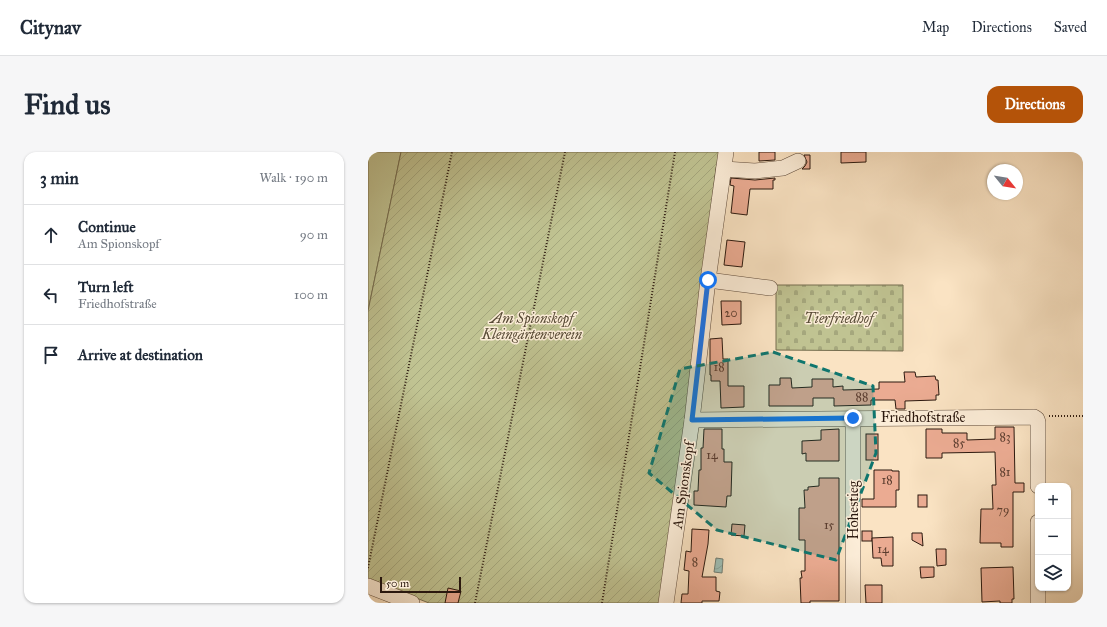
<!DOCTYPE html>
<meta charset="utf-8">
<style>
body{margin:0;font-family:"IM FELL Great Primer",serif;background:#f6f6f7;color:#1f2937}
.controls{position:absolute;right:12px;bottom:12px;display:grid;overflow:hidden;border-radius:8px;box-shadow:0 1px 3px #0004}
.controls button{width:36px;height:36px;display:grid;place-items:center;padding:0;border:0;border-bottom:1px solid #e0e1e3;background:#fff;color:#1f2937;font:20px sans-serif}
.compass{position:absolute;left:619px;top:12px;width:36px;height:36px;border-radius:50%;background:#fff;box-shadow:0 1px 3px #0004;rotate:120deg}
.scale{position:absolute;left:12px;bottom:10px;width:81px;box-sizing:border-box;padding-left:4px;border:2px solid #2b180e;border-top:0;font-size:11px;line-height:14px;white-space:nowrap;color:#2b180e;-webkit-text-stroke:3px #fcedd8;paint-order:stroke}
.stop{position:absolute;width:12px;height:12px;margin:-9px;border:3px solid #1a73e8;border-radius:50%;background:#fff}
.stop.end{background:#1a73e8;border-color:#fff;box-shadow:0 1px 4px #0008}
.list{margin:0;padding:0;list-style:none}
h2{display:flex;justify-content:space-between;align-items:center;height:52px;margin:0;padding:0 16px;font-size:17px}
h2 small{font-size:13px;font-weight:400;color:#747a83}
.list li{display:grid;grid-template-columns:26px 1fr auto;gap:12px;align-items:center;box-sizing:border-box;height:60px;padding:0 16px;border-top:1px solid #e0e1e3}
.list b{display:block;font-size:15px;white-space:nowrap}
.list p{margin:0;font-size:13px;white-space:nowrap;color:#747a83}
.list em{font-size:13px;font-style:normal;color:#747a83}
.icon{flex:none;width:22px;height:22px;fill:none;stroke:currentColor;stroke-width:2;stroke-linecap:round;stroke-linejoin:round}
.map{position:relative;flex:none;width:715px;height:451px;overflow:hidden;border-radius:12px}
header{display:flex;align-items:center;gap:24px;box-sizing:border-box;height:56px;padding:0 20px;background:#fff;border-bottom:1px solid #e0e1e3}
header strong{font-size:19px}
nav{display:flex;gap:22px;margin-inline-start:auto;font-size:14px}
.intro{display:flex;align-items:center;justify-content:space-between;box-sizing:border-box;height:96px;padding:0 24px}
h1{margin:0;font-size:28px}
.button{padding:10px 18px;border-radius:12px;background:#b45309;color:#fff;font-size:14px;font-weight:700}
main{display:flex;gap:24px;padding:0 24px}
aside{flex:1;background:#fff;border-radius:12px;box-shadow:0 1px 3px #0004}
.map>svg:first-child{display:block}
.grass{fill:#c0c392;stroke:#766e50}
.cemetery{fill:url(#cemetery-stones);stroke:#766e50}
.garden{fill:url(#garden-furrows);stroke:#766e50}
.water{fill:url(#water-waves);stroke:#707c72}
.building{fill:#ebab92;stroke:#2b180e}
.lines{fill:none;stroke-linecap:round;stroke-linejoin:round}
.minor-casing{stroke:#5f4b3b;stroke-width:16}
.path{stroke:#2b180e;stroke-width:2;stroke-dasharray:1 2;stroke-linecap:butt}
.minor{stroke:#fcedd8;stroke-width:15}
.route{stroke:#1a73e8;stroke-width:5}
.marked{fill:#0f766e;fill-opacity:0.2;stroke:#0f766e;stroke-width:3;stroke-dasharray:8 5;stroke-linejoin:round}
.labels{text-anchor:middle;stroke-width:3;stroke-linejoin:round;paint-order:stroke}
.number-label{font-size:12px;fill:#5b3d2f}
.park-label{font-size:14px;font-style:italic;fill:#584b36;stroke:#fcedd8}
.street-label{font-size:14px;fill:#2b180e;stroke:#fcedd8}
</style>
<header>
<strong>Citynav</strong>
<nav><a>Map</a><a>Directions</a><a>Saved</a></nav>
</header>
<div class="intro"><h1>Find us</h1><a class="button">Directions</a></div>
<main>
<aside>
<h2>3 min<small>Walk · 190 m</small></h2>
<ul class="list">
<li><svg class="icon" aria-label="ahead" viewBox="0 0 24 24"><path d="M12 20V5M6 11l6-6 6 6"/></svg><div><b>Continue</b><p>Am Spionskopf</p></div><em>90 m</em></li>
<li><svg class="icon" aria-label="left" viewBox="0 0 24 24"><path d="M17 20v-9H6M10 6l-5 5 5 5"/></svg><div><b>Turn left</b><p>Friedhofstraße</p></div><em>100 m</em></li>
<li><svg class="icon" aria-label="arrive" viewBox="0 0 24 24"><path d="M6 21V4h12l-3 4 3 4H6"/></svg><div><b>Arrive at destination</b></div></li>
</ul>
</aside>
<div class="map">
<svg width="715" height="451" viewBox="0 0 715 451">
<defs>
<pattern id="cemetery-stones" width="16" height="16" patternUnits="userSpaceOnUse"><rect width="16" height="16" fill="#c0c392"/><path d="M2 7V4a2 2 0 0 1 4 0v3zM10 15v-3a2 2 0 0 1 4 0v3z" fill="#a5a77d"/></pattern>
<pattern id="garden-furrows" width="10" height="10" patternUnits="userSpaceOnUse"><rect width="10" height="10" fill="#c0c392"/><path d="M-1 1l2-2M0 10L10 0M9 11l2-2" fill="none" stroke="#a5a77d"/></pattern>
<pattern id="water-waves" width="16" height="10" patternUnits="userSpaceOnUse"><rect width="16" height="10" fill="#9ebeb5"/><path d="M0 5q4-4 8 0t8 0" fill="none" stroke="#88a39a"/></pattern>
</defs>
<rect width="100%" height="100%" fill="#fae3c3"/>
<filter id="stains"><feTurbulence type="fractalNoise" baseFrequency=".005" numOctaves="4"/><feColorMatrix values="0 0 0 0 .2 0 0 0 0 .09 0 0 0 0 .02 0 0 0 .5 -.17"/></filter>
<radialGradient id="worn" r=".72"><stop offset=".6" stop-color="#630" stop-opacity="0"/><stop offset="1" stop-color="#630" stop-opacity=".3"/></radialGradient>
<!-- grass -->
<polygon class="grass" points="0,0 33,0 0,159"/>
<!-- cemetery -->
<polygon class="cemetery" points="408,133 535,133 535,199 408,198"/>
<!-- garden -->
<polygon class="garden" points="33,0 353,0 348,16 318,270 293,451 61,451 0,427 0,159"/>
<!-- water -->
<polygon class="water" points="348,406 355,407 354,421 346,420"/>
<!-- building -->
<g class="building">
<polygon points="391,0 407,0 407,8 391,9"/>
<polygon points="473,0 498,0 498,10 473,11"/>
<polygon points="436,3 442,3 442,17 434,17 437,14 439,10"/>
<polygon points="363,26 387,28 407,26 407,28 405,28 405,37 382,37 379,63 363,61 366,34 362,33"/>
<polygon points="359,88 377,90 374,115 356,113"/>
<polygon points="353,149 373,149 373,172 354,173"/>
<polygon points="354,186 355,207 360,207 360,234 376,234 376,255 353,256 352,229 343,229 343,223 342,223 342,187"/>
<polygon points="536,220 547,220 548,225 567,224 568,228 570,228 571,243 568,243 568,248 537,249 537,257 528,257 527,248 503,248 503,253 466,254 466,246 445,246 445,254 401,254 401,233 412,233 412,226 423,226 424,236 444,235 444,227 465,227 465,235 475,234 475,238 511,237 511,230 537,230"/>
<polygon points="627,275 646,275 647,331 656,331 656,340 645,340 645,395 633,395 633,391 612,391 613,357 625,357 624,333 628,333 627,300 574,301 574,306 558,306 558,277 574,277 574,281 599,281 599,288 627,287"/>
<polygon points="336,277 354,277 354,297 356,297 356,310 364,310 363,344 359,344 358,355 326,353 326,339 330,339 331,318 333,318 333,296 335,296"/>
<polygon points="471,277 471,309 438,309 438,301 434,302 434,289 453,288 453,278"/>
<rect x="498" y="282" width="12" height="26"/>
<polygon points="506,318 524,318 524,319 531,319 531,338 528,338 528,355 494,355 494,347 506,347"/>
<polygon points="451,326 471,326 471,449 442,449 442,451 433,451 432,426 434,426 433,419 437,419 437,388 431,388 431,356 437,356 436,338 440,338 440,335 451,334"/>
<rect x="550" y="343" width="9" height="12"/>
<polygon points="364,372 377,373 376,384 363,383"/>
<polygon points="324,377 341,378 340,392 334,425 348,425 348,439 352,440 351,449 334,449 334,451 313,451 314,442 320,442 321,419 316,418 318,399 323,400"/>
<rect x="494" y="379" width="10" height="10"/>
<polygon points="544,381 554,381 555,394 544,388"/>
<polygon points="525,385 525,414 514,414 513,406 505,406 504,386"/>
<polygon points="568,397 578,397 578,413 569,414"/>
<polygon points="552,415 566,415 566,425 553,426"/>
<polygon points="645,415 646,447 644,447 644,451 632,451 632,449 614,450 613,416"/>
<polygon points="497,433 514,433 514,451 498,451"/>
<polygon points="80,436 93,439 90,451 77,451"/>
</g>
<g class="lines">
<!-- minor casing -->
<g class="minor-casing">
<g id="minor">
<polyline points="356,17 387,19 415,16 430,9"/>
<polyline points="340,128 402,136"/>
<polyline points="324,268 666,265 669,267 670,270 670,334"/>
<polyline points="0,434 44,451"/>
<polyline points="298,451 324,268 340,128 358,0"/>
<polyline points="485,451 485,266"/>
<polyline points="670,451 670,370"/>
</g>
</g>
<!-- path -->
<g class="path">
<polyline points="681,264 715,264"/>
<polyline points="0,416 84,0"/>
<polyline points="107,451 197,0"/>
<polyline points="234,451 307,0"/>
</g>
<!-- minor -->
<use href="#minor" class="minor"/>
</g>
<g class="lines">
<!-- route -->
<polyline class="route" points="340,128 324,268 485,266"/>
</g>
<!-- marked area -->
<path class="marked" d="M405 200 505 234 508 301 468 408 349 378 281 321 312 217Z"/>
<g class="labels">
<!-- number labels -->
<g class="number-label">
<text x="363" y="165">20</text>
<text x="351" y="219">18</text>
<text x="494" y="249">88</text>
<text x="637" y="289">83</text>
<text x="591" y="295">85</text>
<text x="344" y="307">14</text>
<text x="637" y="324">81</text>
<text x="519" y="332">18</text>
<text x="635" y="362">79</text>
<text x="461" y="377">15</text>
<text x="515" y="401">14</text>
<text x="327" y="414">8</text>
</g>
<!-- park labels -->
<g class="park-label">
<text x="164" y="171">Am Spionskopf<tspan x="164" dy="16">Kleingärtenverein</tspan></text>
<text x="471" y="171">Tierfriedhof</text>
</g>
<!-- street labels -->
<g class="street-label">
<text x="555" y="270">Friedhofstraße</text>
<text transform="translate(315 333) rotate(-82)" y="5">Am Spionskopf</text>
<text transform="translate(485 358) rotate(-90)" y="5">Hohestieg</text>
</g>
</g>
<rect width="100%" height="100%" filter="url(#stains)"/>
<rect width="100%" height="100%" fill="url(#worn)"/>
</svg>
<div class="controls">
<button>+</button>
<button>−</button>
<button><svg class="icon" aria-label="layers" viewBox="0 0 24 24"><path d="M12 4l9 5-9 5-9-5zM3 14l9 5 9-5"/></svg></button>
</div>
<svg class="compass" viewBox="-18 -18 36 36"><path d="M0-13l5 13h-10z" fill="#e53935"/><path d="M0 13l5-13h-10z" fill="#747a83"/></svg>
<div class="scale">50 m</div>
<div class="stop" style="left:340px;top:128px"></div>
<div class="stop end" style="left:485px;top:266px"></div>
</div>
</main>
